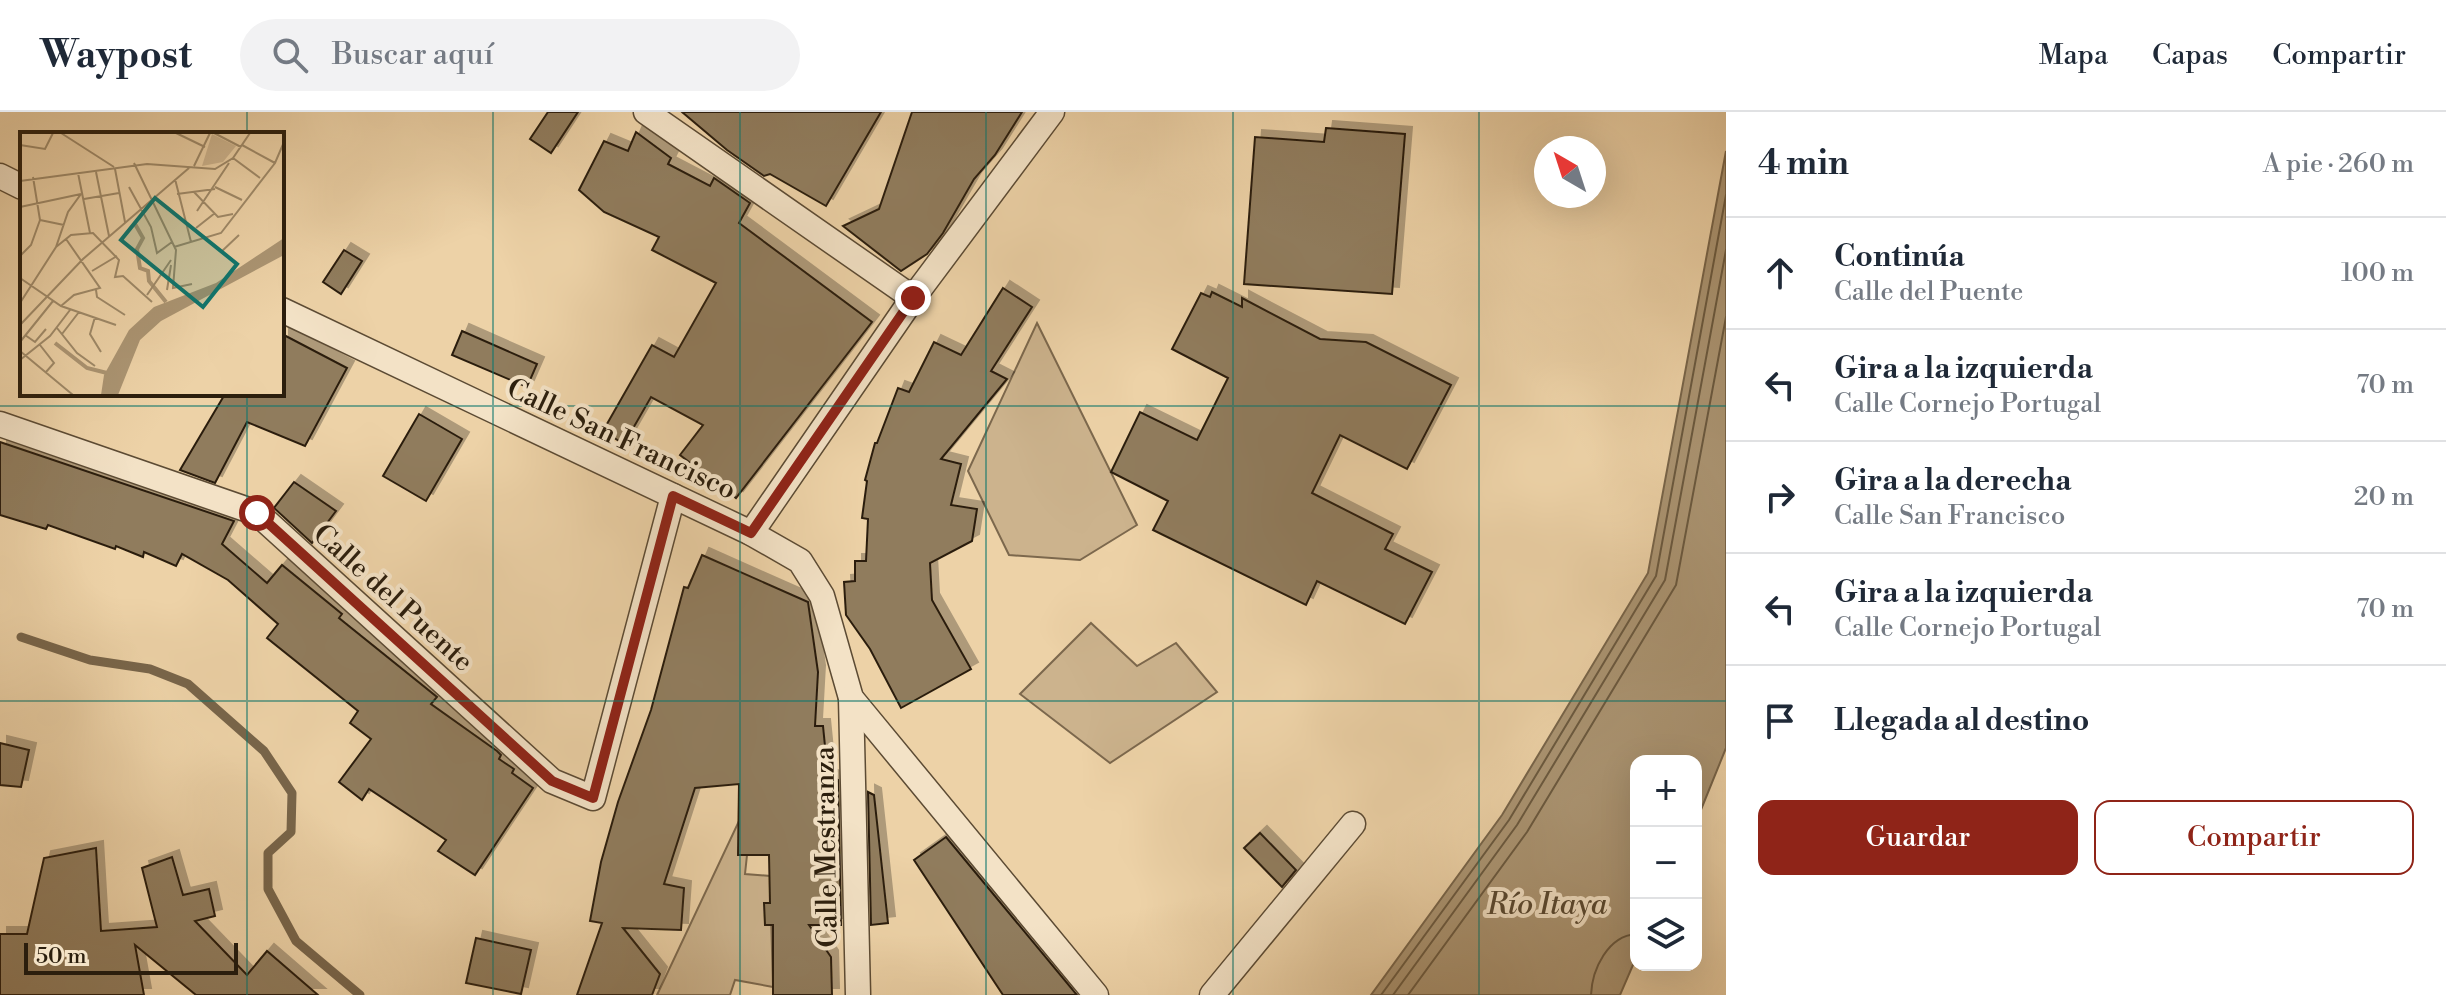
<!DOCTYPE html>
<html lang="es">
<meta charset="utf-8">
<style>
body{margin:0;font-family:"Libre Bodoni",serif;background:#f2f2f3;color:#1f2937}
.controls{position:absolute;right:24px;bottom:24px;display:grid;overflow:hidden;border-radius:16px;box-shadow:0 8px 32px #0002}
.controls button{width:72px;height:72px;display:grid;place-items:center;padding:0;border:0;border-bottom:2px solid #e0e1e3;background:#fff;color:#1f2937;font:40px sans-serif}
.compass{position:absolute;left:1534px;top:24px;width:72px;height:72px;border-radius:50%;background:#fff;box-shadow:0 8px 32px #0002;rotate:321deg}
.scale{position:absolute;left:24px;bottom:20px;width:214px;box-sizing:border-box;padding-left:8px;border:4px solid #2b1e0d;border-top:0;font-size:22px;line-height:28px;white-space:nowrap;color:#2b1e0d;-webkit-text-stroke:6px #f3e2c6;paint-order:stroke}
.stop{position:absolute;width:24px;height:24px;margin:-18px;border:6px solid #8f2418;border-radius:50%;background:#fff}
.stop.end{background:#8f2418;border-color:#fff;box-shadow:0 2px 8px #0008}
.list{margin:0;padding:0;list-style:none}
h2{display:flex;justify-content:space-between;align-items:center;height:104px;margin:0;padding:0 32px;font-size:34px}
h2 small{font-size:26px;font-weight:400;color:#747a83}
.list li{display:grid;grid-template-columns:52px 1fr auto;gap:24px;align-items:center;box-sizing:border-box;height:112px;padding:0 32px;border-top:2px solid #e0e1e3}
.list b{display:block;font-size:30px;white-space:nowrap}
.list p{margin:0;font-size:26px;white-space:nowrap;color:#747a83}
.list em{font-size:26px;font-style:normal;color:#747a83}
.actions{display:flex;gap:16px;padding:24px 32px}
.actions a{flex:1;padding:18px 0;border:2px solid #8f2418;border-radius:16px;text-align:center;font-size:28px;color:#8f2418}
.actions .main{background:#8f2418;color:#fff}
.icon{flex:none;width:44px;height:44px;fill:none;stroke:currentColor;stroke-width:2;stroke-linecap:round;stroke-linejoin:round}
.map{position:relative;flex:none;width:1726px;height:883px;overflow:hidden}
header{display:flex;align-items:center;gap:48px;box-sizing:border-box;height:112px;padding:0 40px;background:#fff;border-bottom:2px solid #e0e1e3}
header strong{font-size:38px}
nav{display:flex;gap:44px;margin-inline-start:auto;font-size:28px}
.search{width:560px;height:72px;background:#f2f2f3;display:flex;align-items:center;gap:20px;box-sizing:border-box;padding:0 28px;border-radius:44px;color:#747a83;font-size:30px}
main{display:flex}
aside{flex:1;background:#fff}
.map>svg:first-child{display:block}
.green{fill:#ccb38d;stroke:#7c684d;stroke-width:2}
.water{fill:#ab9573;stroke:#78654a;stroke-width:2}
.lines{fill:none;stroke-linecap:round;stroke-linejoin:round}
.shore{stroke:#6b5a40;stroke-width:2}
.stream{stroke:#78654a;stroke-width:9}
.building{fill:#907c5d;stroke:#2b1e0d;stroke-width:2;filter:url(#shadow)}
.street-casing{stroke:#5c4b34;stroke-width:27}
.street{stroke:#f3e2c6;stroke-width:24}
.route{stroke:#8f2418;stroke-width:10}
.grid{fill:none;stroke:#0f766e;stroke-width:2;stroke-opacity:0.55}
.labels{text-anchor:middle;stroke-width:8;stroke-linejoin:round;paint-order:stroke}
.street-label{font-size:28px;fill:#2b1e0d;stroke:#f3e2c6}
.water-label{font-size:30px;font-style:italic;fill:#584831;stroke:#f3e2c6}
.inset-river{fill:none;stroke:#ab9573;stroke-width:4}
.inset-road{fill:none;stroke:#9f8a69;stroke-width:2}
.view{fill:#0f766e;fill-opacity:0.15;stroke:#0f766e;stroke-width:4}
.inset-edge{fill:none;stroke:#2b1e0d;stroke-width:4}
</style>
<header>
<strong>Waypost</strong>
<div class="search"><svg class="icon" aria-label="search" viewBox="0 0 24 24"><circle cx="10" cy="10" r="6"/><path d="M15 15l6 6"/></svg>Buscar aquí</div>
<nav><a>Mapa</a><a>Capas</a><a>Compartir</a></nav>
</header>
<main>
<div class="map">
<svg width="1726" height="883" viewBox="0 0 1726 883">
<defs>
<filter id="shadow"><feDropShadow dx="7" dy="-7" stdDeviation="0" flood-color="#0004"/></filter>
</defs>
<rect width="100%" height="100%" fill="#edd2a7"/>
<filter id="stains"><feTurbulence type="fractalNoise" baseFrequency=".0025" numOctaves="4"/><feColorMatrix values="0 0 0 0 .2 0 0 0 0 .09 0 0 0 0 .02 0 0 0 .5 -.17"/></filter>
<radialGradient id="worn" r=".72"><stop offset=".6" stop-color="#630" stop-opacity="0"/><stop offset="1" stop-color="#630" stop-opacity=".3"/></radialGradient>
<!-- green -->
<g class="green">
<polygon points="1037,211 1137,413 1080,448 1009,443 968,359"/>
<polygon points="1091,511 1137,554 1176,531 1217,580 1110,651 1020,582"/>
<polygon points="739,709 747,743 745,762 770,764 773,875 735,868 730,883 657,883"/>
</g>
<!-- water -->
<polygon class="water" points="1726,39 1726,636 1696,710 1696,649 1636,649 1636,846 1620,883 1371,883 1502,703 1648,461"/>
<g class="lines">
<!-- shore -->
<g class="shore">
<polyline points="1381,883 1509,708 1656,464 1726,83"/>
<polyline points="1393,883 1517,713 1665,468 1726,138"/>
<polyline points="1408,883 1527,720 1676,473 1726,205"/>
<path d="M1591 883C1592 857 1608 824 1636 822"/>
</g>
<!-- stream -->
<polyline class="stream" points="21,525 90,548 150,557 188,572 264,639 292,681 291,720 268,741 268,777 296,829 360,883"/>
</g>
<!-- building -->
<g class="building">
<polygon points="548,0 578,0 551,41 530,27"/>
<polygon points="682,0 881,0 826,94 770,62 764,64 727,38"/>
<polygon points="912,0 1022,0 995,43 974,67 943,121 927,142 901,159 843,114 879,97"/>
<polygon points="1326,16 1405,22 1392,182 1244,172 1255,25 1324,30"/>
<polygon points="636,20 671,46 668,52 710,74 714,66 750,91 739,111 872,210 736,386 680,343 703,313 651,285 624,332 603,319 652,233 674,245 716,171 652,138 659,125 604,100 579,78 604,29 628,39"/>
<polygon points="344,138 362,149 341,182 323,170"/>
<polygon points="1003,176 1032,195 991,259 1007,267 941,347 961,352 951,393 977,397 972,429 930,451 932,488 971,557 901,596 870,537 846,503 844,470 855,469 855,449 866,449 868,407 862,406 867,369 865,368 875,331 877,331 898,276 909,280 934,230 961,243"/>
<polygon points="1212,180 1242,195 1242,186 1320,227 1366,230 1451,273 1407,357 1340,323 1312,381 1393,422 1385,437 1432,460 1405,512 1317,469 1306,493 1153,418 1168,389 1111,360 1140,300 1197,328 1228,266 1172,237 1201,181 1210,185"/>
<polygon points="462,219 537,252 527,275 452,243"/>
<polygon points="282,222 347,256 305,334 247,310 215,371 180,358 225,282 282,282"/>
<polygon points="419,302 462,327 426,389 383,364"/>
<polygon points="0,330 234,409 222,432 267,471 282,453 342,502 339,506 437,585 431,592 497,639 501,643 499,647 514,657 512,661 533,676 475,763 438,739 446,728 369,677 362,688 339,670 371,627 350,611 358,599 267,526 278,512 228,468 182,442 176,454 144,440 143,445 116,434 115,437 48,413 46,417 0,403"/>
<polygon points="294,370 336,399 312,431 274,396"/>
<polygon points="702,443 808,490 818,560 815,614 823,614 828,664 838,668 841,813 809,813 831,845 832,883 773,883 773,813 765,813 764,791 770,791 769,743 738,743 739,672 695,676 664,772 684,776 681,818 623,816 660,862 652,883 577,883 602,811 590,809 601,750 618,690 651,598 684,475 688,476"/>
<polygon points="0,631 29,638 21,675 0,673"/>
<polygon points="868,680 874,683 888,811 871,813"/>
<polygon points="1260,721 1296,758 1282,775 1244,736"/>
<polygon points="946,725 1077,883 1003,883 914,748"/>
<polygon points="96,736 101,819 157,815 142,756 172,745 183,783 209,777 215,804 195,809 247,863 267,839 318,883 196,883 135,833 144,883 0,883 0,822 27,822 44,746"/>
<polygon points="476,826 531,838 521,882 466,871"/>
</g>
<g class="lines">
<!-- street casing -->
<g class="street-casing">
<g id="street">
<polyline points="646,0 913,186"/>
<polyline points="0,64 22,75"/>
<polyline points="282,198 751,421 800,449 822,484 851,586 1096,883"/>
<polyline points="0,312 257,401 552,669 593,686 673,384"/>
<polyline points="751,421 913,186 1052,0"/>
<polyline points="851,586 858,883"/>
<polyline points="1212,883 1353,712"/>
</g>
</g>
<!-- street -->
<use href="#street" class="street"/>
</g>
<g class="lines">
<!-- route -->
<polyline class="route" points="257,401 552,669 593,686 673,384 751,421 913,186"/>
</g>
<!-- grid -->
<path class="grid" d="M247 0V22M493 0V883M740 0V883M986 0V883M1233 0V883M1479 0V883M247 282V883M0 294H1726M0 589H1726"/>
<g class="labels">
<!-- street labels -->
<g class="street-label">
<text transform="translate(622 326) rotate(25)" y="10">Calle San Francisco</text>
<text transform="translate(394 485) rotate(42)" y="10">Calle del Puente</text>
<text transform="translate(825 735) rotate(-91)" y="10">Calle Mestranza</text>
</g>
<!-- water labels -->
<g class="water-label">
<text x="1547" y="802">Río Itaya</text>
</g>
</g>
<!-- overview -->
<g transform="translate(20 20)">
<rect width="264" height="264" fill="#edd2a7"/>
<path d="M192 2 216 14 203 30 182 34Z" fill="#ccb38d"/>
<path d="M264 106V123L141 189 120 208 98 263H81L84 243 109 198 134 175 196 151Z" fill="#ab9573"/>
<path class="inset-river" d="M115 92 123 106 117 117 120 136 128 139 129 149 146 170M35 211 67 236 87 241"/>
<path class="inset-road" d="M41 1 94 35M156 1 185 15M194 1 221 15M0 13 25 17 33 1M222 13 255 31M213 26 240 46M114 31 156 118 153 156 172 152M174 34 190 1M95 37 105 90M76 40 89 104M58 41 70 101M155 47 171 110M0 49 127 32 195 37 213 26 230 1M109 55 131 95 137 121 152 110M195 55 222 68M174 60 198 85 213 82M157 62 195 57M64 67 99 61M0 75 61 62M177 79 209 31M20 88 44 93M176 96 195 81M36 115 51 103 73 101 99 128 95 145 103 144 132 170M154 115 201 101 255 31 264 10M201 120 219 103M0 124 11 113 20 88 13 45M72 139 97 124M0 146 41 174 96 193M76 158 77 165 105 183M147 158 151 133M127 163 151 128M0 171 36 115 48 80 61 62M41 174 54 163 80 156 46 107M75 185 70 202 81 220M0 193 63 127 169 36M37 196 57 221 75 234M42 202 59 180M5 203 15 210 26 197M0 210 33 169M20 213 34 231 26 240M0 219 53 263M0 228 30 204 50 178"/>
<path class="view" d="M135 66 217 132 183 175 101 108Z"/>
<rect width="264" height="264" class="inset-edge"/>
</g>
<rect width="100%" height="100%" filter="url(#stains)"/>
<rect width="100%" height="100%" fill="url(#worn)"/>
</svg>
<div class="controls">
<button>+</button>
<button>−</button>
<button><svg class="icon" aria-label="layers" viewBox="0 0 24 24"><path d="M12 4l9 5-9 5-9-5zM3 14l9 5 9-5"/></svg></button>
</div>
<svg class="compass" viewBox="-18 -18 36 36"><path d="M0-13l5 13h-10z" fill="#e53935"/><path d="M0 13l5-13h-10z" fill="#747a83"/></svg>
<div class="scale">50 m</div>
<div class="stop" style="left:257px;top:401px"></div>
<div class="stop end" style="left:913px;top:186px"></div>
</div>
<aside>
<h2>4 min<small>A pie · 260 m</small></h2>
<ul class="list">
<li><svg class="icon" aria-label="ahead" viewBox="0 0 24 24"><path d="M12 20V5M6 11l6-6 6 6"/></svg><div><b>Continúa</b><p>Calle del Puente</p></div><em>100 m</em></li>
<li><svg class="icon" aria-label="left" viewBox="0 0 24 24"><path d="M17 20v-9H6M10 6l-5 5 5 5"/></svg><div><b>Gira a la izquierda</b><p>Calle Cornejo Portugal</p></div><em>70 m</em></li>
<li><svg class="icon" aria-label="right" viewBox="0 0 24 24"><path d="M7 20v-9h11M14 6l5 5-5 5"/></svg><div><b>Gira a la derecha</b><p>Calle San Francisco</p></div><em>20 m</em></li>
<li><svg class="icon" aria-label="left" viewBox="0 0 24 24"><path d="M17 20v-9H6M10 6l-5 5 5 5"/></svg><div><b>Gira a la izquierda</b><p>Calle Cornejo Portugal</p></div><em>70 m</em></li>
<li><svg class="icon" aria-label="arrive" viewBox="0 0 24 24"><path d="M6 21V4h12l-3 4 3 4H6"/></svg><div><b>Llegada al destino</b></div></li>
</ul>
<div class="actions"><a class="main">Guardar</a><a>Compartir</a></div>
</aside>
</main>
